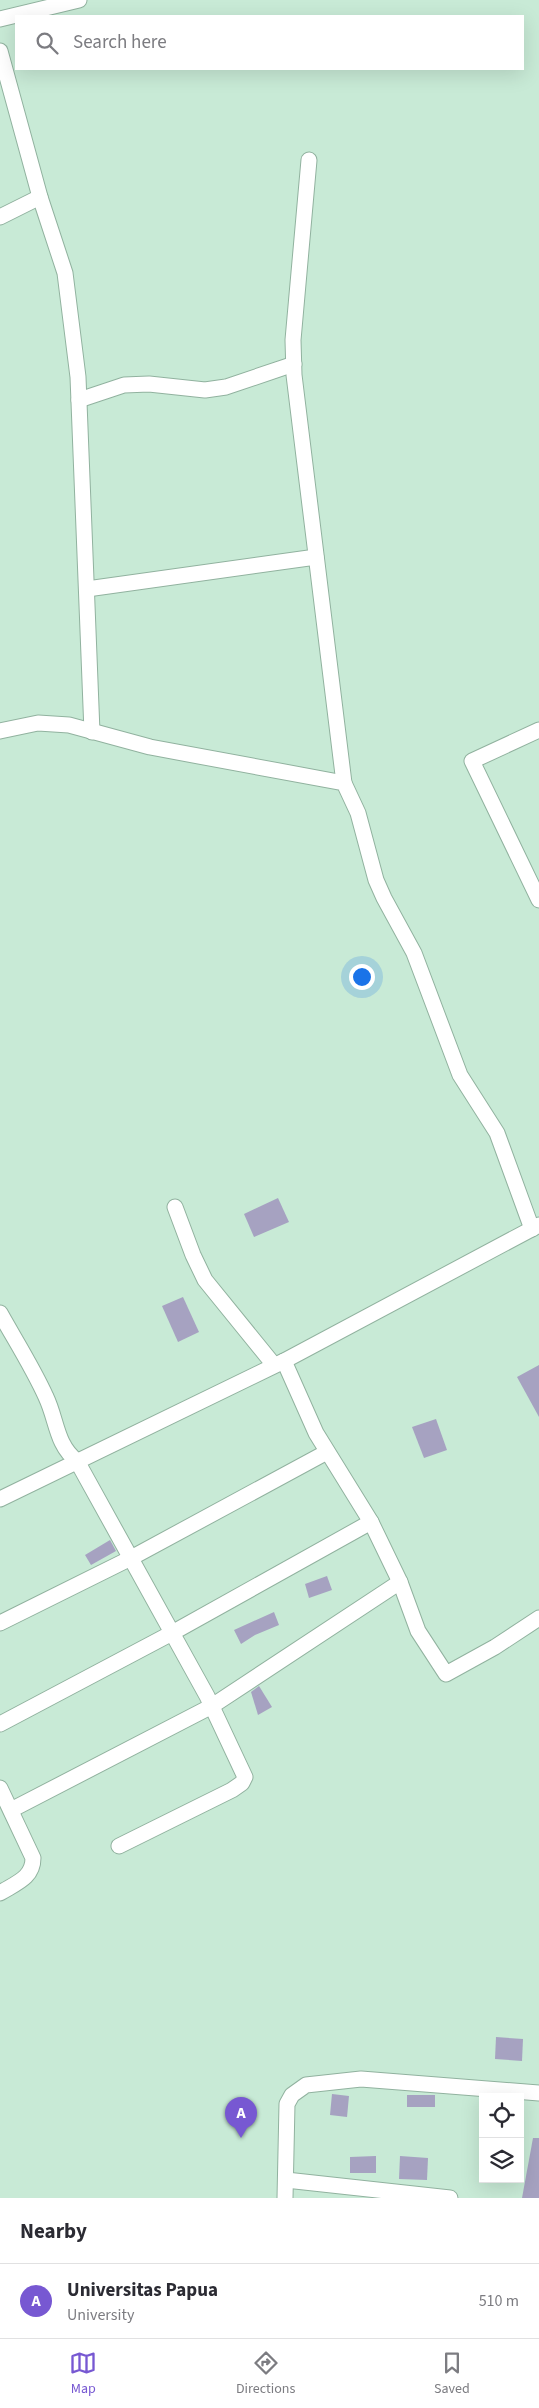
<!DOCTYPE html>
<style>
body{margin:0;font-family:"Source Sans 3",sans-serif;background:#f7f7f7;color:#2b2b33}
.controls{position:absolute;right:15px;bottom:15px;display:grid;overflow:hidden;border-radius:0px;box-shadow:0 5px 20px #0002}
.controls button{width:45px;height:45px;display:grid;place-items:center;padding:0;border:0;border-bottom:1px solid #e1e1e2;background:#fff;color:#2b2b33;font:25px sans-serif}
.you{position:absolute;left:361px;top:976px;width:18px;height:18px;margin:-12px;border:4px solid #fff;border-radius:50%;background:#1a73e8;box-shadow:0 0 0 8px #1a73e833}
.badge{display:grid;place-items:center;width:32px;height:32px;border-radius:50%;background:#7758d2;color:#fff;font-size:16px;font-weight:700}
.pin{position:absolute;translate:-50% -41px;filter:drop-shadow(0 1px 2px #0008)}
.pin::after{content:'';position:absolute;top:26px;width:18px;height:15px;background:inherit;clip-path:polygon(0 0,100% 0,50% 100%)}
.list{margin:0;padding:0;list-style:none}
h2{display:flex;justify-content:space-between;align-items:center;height:65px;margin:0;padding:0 20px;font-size:21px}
h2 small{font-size:16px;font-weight:400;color:#7c7c81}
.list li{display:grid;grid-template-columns:32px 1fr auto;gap:15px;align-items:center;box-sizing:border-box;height:75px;padding:0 20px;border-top:1px solid #e1e1e2}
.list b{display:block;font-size:19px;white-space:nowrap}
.list p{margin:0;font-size:16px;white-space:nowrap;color:#7c7c81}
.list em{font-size:16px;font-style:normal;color:#7c7c81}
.icon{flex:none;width:28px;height:28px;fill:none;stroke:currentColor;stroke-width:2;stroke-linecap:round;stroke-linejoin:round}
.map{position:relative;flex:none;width:539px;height:2198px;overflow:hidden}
.search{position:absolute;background:#fff;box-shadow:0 5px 20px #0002;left:15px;right:15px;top:15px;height:55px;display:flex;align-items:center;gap:12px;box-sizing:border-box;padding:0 18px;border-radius:0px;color:#7c7c81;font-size:19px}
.sheet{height:140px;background:#fff}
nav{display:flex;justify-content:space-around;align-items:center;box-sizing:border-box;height:70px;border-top:1px solid #e1e1e2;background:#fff;font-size:14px;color:#7c7c81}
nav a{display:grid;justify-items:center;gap:2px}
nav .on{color:#7758d2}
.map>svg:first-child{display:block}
.building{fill:#a6a2c1}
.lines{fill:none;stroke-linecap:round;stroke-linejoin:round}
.street-casing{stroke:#91b29f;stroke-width:17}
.street{stroke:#fff;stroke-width:15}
</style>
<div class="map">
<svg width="539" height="2198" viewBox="0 0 539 2198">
<rect width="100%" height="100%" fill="#c8ead6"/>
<!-- building -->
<g class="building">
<polygon points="278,1198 289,1222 254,1237 244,1214"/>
<polygon points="183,1297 199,1332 178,1342 162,1306"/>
<polygon points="539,1365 539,1417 517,1377"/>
<polygon points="436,1419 447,1450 424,1458 412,1427"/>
<polygon points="110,1540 116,1551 91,1565 85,1555"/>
<polygon points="327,1576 332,1590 309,1598 305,1584"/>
<polygon points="274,1612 279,1625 255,1635 241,1644 234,1630"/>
<polygon points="259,1686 272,1707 258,1715 251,1692"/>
<polygon points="496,2037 523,2039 522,2061 495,2059"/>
<polygon points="332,2094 349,2096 347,2117 330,2115"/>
<rect x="407" y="2095" width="28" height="12"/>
<polygon points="533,2138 539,2138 539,2198 522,2198"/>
<polygon points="376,2156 376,2173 350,2173 350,2157"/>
<polygon points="400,2156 428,2158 427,2180 399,2179"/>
</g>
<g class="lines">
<!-- street casing -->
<g class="street-casing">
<g id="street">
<polyline points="0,19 79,0"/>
<polyline points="0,51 40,197 65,273 78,377 92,732"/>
<polyline points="309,160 293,340 294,375 344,783"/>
<polyline points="0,217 40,197"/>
<polyline points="79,400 124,385 149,384 205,390 226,387 294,364"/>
<polyline points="87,589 316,557"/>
<polyline points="539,730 472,761 539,900"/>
<polyline points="0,731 38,723 69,725 150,747 344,783 358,813 376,880 384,898 414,953 460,1075 497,1133 532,1229"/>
<polyline points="175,1207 193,1255 205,1280 274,1365"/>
<path d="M0 1313C15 1340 33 1368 46 1397 57 1420 56 1445 77 1461L207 1696 245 1777 242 1783 232 1790 119 1846"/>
<polyline points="284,1361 316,1433 371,1522 400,1582 418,1631 446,1674 495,1647 539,1618"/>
<polyline points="0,1499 284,1361 539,1225"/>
<polyline points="0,1623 131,1558 327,1452"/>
<polyline points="0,1724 172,1633 371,1522"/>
<path d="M0 1788 33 1858C33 1878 16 1883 0 1893"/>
<polyline points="11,1810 212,1706 400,1582"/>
<polyline points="286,2180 450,2198"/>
<polyline points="285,2198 287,2104 292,2095 306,2085 361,2079 539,2093"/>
</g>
</g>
<!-- street -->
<use href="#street" class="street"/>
</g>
</svg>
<div class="controls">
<button><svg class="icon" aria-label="locate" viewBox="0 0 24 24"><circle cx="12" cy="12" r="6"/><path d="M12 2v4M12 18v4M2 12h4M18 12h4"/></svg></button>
<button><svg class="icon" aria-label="layers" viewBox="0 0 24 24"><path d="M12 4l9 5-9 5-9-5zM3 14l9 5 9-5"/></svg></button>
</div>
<div class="you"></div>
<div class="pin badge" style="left:241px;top:2138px">A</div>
<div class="search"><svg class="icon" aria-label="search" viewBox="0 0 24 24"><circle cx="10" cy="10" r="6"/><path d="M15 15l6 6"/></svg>Search here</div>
</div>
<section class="sheet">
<h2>Nearby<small></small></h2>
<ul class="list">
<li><span class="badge">A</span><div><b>Universitas Papua</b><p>University</p></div><em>510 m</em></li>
</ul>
</section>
<nav>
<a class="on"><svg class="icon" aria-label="map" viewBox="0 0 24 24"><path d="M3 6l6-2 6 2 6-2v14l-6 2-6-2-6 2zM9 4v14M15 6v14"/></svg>Map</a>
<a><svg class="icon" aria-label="directions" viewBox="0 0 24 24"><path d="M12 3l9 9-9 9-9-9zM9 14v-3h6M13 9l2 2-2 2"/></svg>Directions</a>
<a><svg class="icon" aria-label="saved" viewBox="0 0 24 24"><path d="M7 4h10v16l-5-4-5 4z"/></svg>Saved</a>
</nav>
